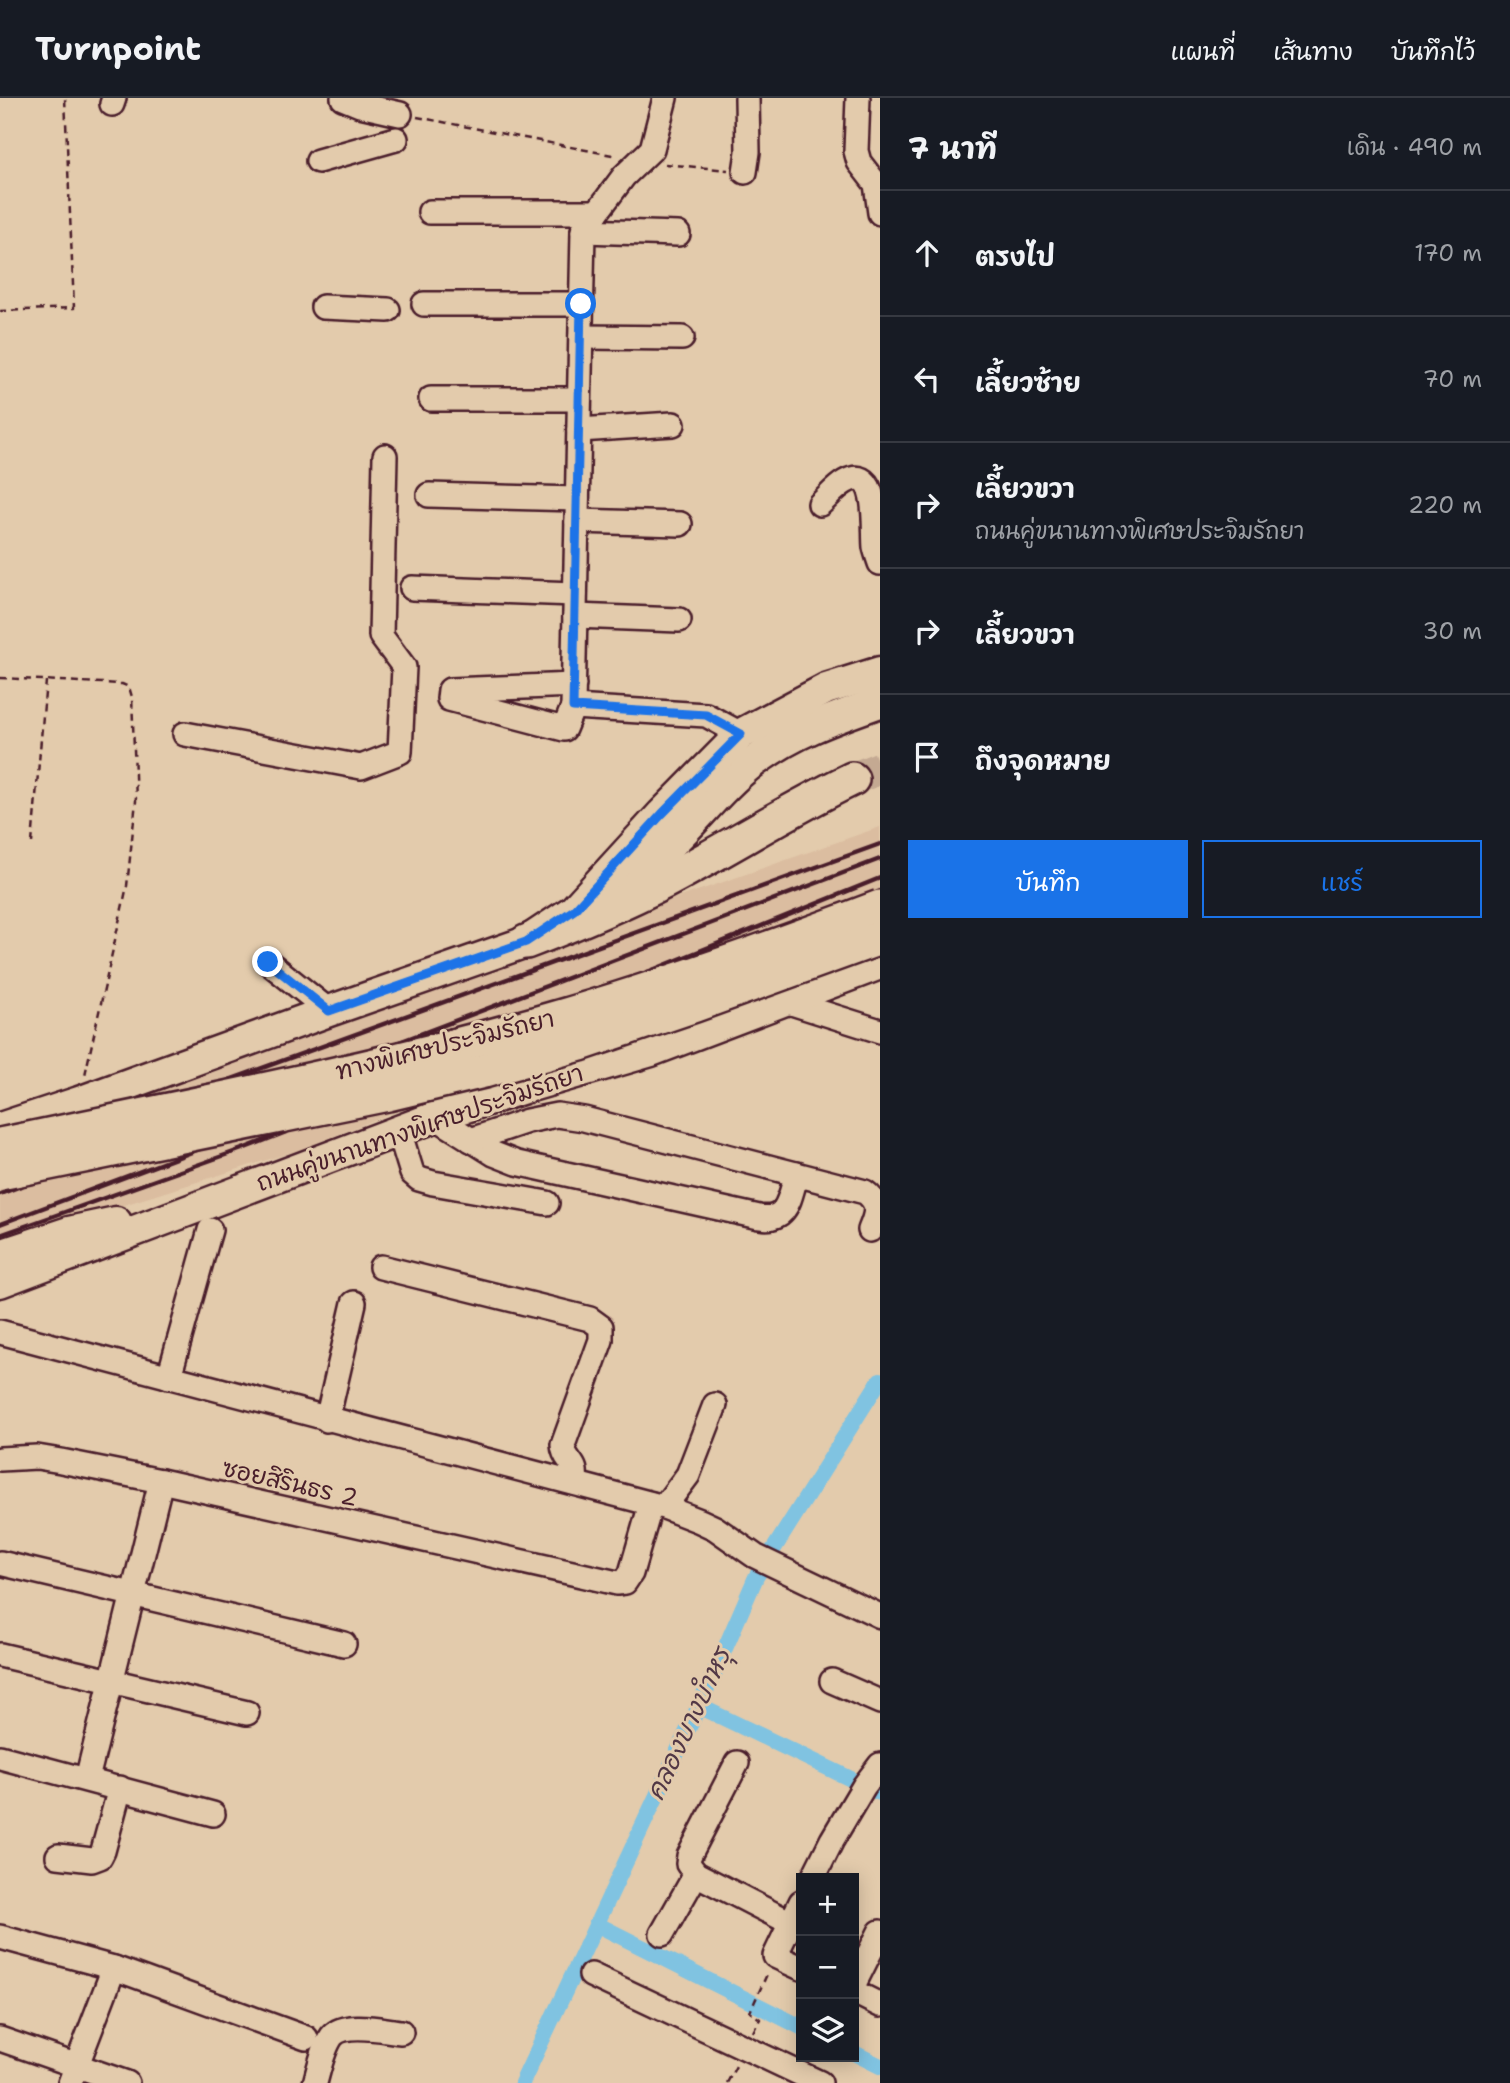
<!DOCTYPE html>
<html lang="th">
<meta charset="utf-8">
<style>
body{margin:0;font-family:"Shantell Sans","Playpen Sans Thai",sans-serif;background:#20242c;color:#f1f3f6}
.controls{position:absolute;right:21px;bottom:21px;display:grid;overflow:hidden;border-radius:0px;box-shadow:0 4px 18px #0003}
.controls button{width:63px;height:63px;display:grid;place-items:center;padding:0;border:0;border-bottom:2px solid #363941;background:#171b24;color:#f1f3f6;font:35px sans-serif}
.stop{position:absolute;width:21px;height:21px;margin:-16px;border:5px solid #1a73e8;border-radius:50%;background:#fff}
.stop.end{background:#1a73e8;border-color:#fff;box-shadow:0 2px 7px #0008}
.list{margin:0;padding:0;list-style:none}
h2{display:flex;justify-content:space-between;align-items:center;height:91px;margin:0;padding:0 28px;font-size:30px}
h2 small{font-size:23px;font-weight:400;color:#9ea1a6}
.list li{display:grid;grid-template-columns:46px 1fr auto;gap:21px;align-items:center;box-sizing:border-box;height:126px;padding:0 28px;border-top:2px solid #363941}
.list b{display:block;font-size:26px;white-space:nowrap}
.list p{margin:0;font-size:23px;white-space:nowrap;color:#9ea1a6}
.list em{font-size:23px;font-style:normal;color:#9ea1a6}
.actions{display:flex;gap:14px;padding:21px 28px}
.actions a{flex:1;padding:16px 0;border:2px solid #1a73e8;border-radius:0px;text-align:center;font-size:24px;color:#1a73e8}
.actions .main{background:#1a73e8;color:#fff}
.icon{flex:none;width:38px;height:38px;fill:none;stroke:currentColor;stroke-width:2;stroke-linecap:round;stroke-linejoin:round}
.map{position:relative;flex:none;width:880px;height:1985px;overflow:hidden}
header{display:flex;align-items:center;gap:42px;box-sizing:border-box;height:98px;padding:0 35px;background:#171b24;border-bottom:2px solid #363941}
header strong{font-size:33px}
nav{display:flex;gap:38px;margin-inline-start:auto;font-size:24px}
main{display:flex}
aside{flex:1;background:#171b24}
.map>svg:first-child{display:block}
.built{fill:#dbbda0}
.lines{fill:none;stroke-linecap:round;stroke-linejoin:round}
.canal{stroke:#80c3e1;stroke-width:16}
.highway-tunnel{stroke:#c4a992;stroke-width:33;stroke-dasharray:33 17;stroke-linecap:butt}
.minor-casing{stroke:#4a1f2b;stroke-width:28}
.major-casing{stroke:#4a1f2b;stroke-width:35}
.highway-casing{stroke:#4a1f2b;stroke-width:38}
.path{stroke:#4a1f2b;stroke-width:2.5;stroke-dasharray:7 5;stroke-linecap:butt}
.minor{stroke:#e3cbac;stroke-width:23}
.major{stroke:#e3cbac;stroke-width:30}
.highway{stroke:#e3cbac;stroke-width:33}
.rail{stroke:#4a1f2b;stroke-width:4.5}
.highway-bridge-casing{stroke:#4a1f2b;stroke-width:38;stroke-linecap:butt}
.highway-bridge{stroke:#e3cbac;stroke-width:33}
.route{stroke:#1a73e8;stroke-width:9}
.labels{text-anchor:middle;stroke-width:6;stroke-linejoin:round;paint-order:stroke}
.street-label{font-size:24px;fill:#4a1f2b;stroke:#e3cbac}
.water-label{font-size:26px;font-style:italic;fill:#523846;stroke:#e3cbac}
</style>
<header>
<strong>Turnpoint</strong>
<nav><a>แผนที่</a><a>เส้นทาง</a><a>บันทึกไว้</a></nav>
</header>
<main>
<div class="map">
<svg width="880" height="1985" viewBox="0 0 880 1985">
<rect width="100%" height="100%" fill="#e3cbac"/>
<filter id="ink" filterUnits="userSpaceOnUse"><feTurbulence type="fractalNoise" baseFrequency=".0143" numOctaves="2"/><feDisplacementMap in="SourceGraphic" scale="14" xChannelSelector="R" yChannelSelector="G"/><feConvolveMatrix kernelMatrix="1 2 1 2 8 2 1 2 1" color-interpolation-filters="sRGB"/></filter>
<g filter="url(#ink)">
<!-- built -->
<polygon class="built" points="880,729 880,826 707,888 302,1051 76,1122 0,1150 0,1039 472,868 709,789"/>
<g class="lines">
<!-- canal -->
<g class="canal">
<polyline points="699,1608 880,1695"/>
<polyline points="596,1826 801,1929"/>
<polyline points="854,1955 880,1968"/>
<polyline points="522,1985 713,1578 756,1479 880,1282"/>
</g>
<!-- highway-tunnel -->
<polyline class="highway-tunnel" points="852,681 880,670"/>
<!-- minor casing -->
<g class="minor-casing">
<g id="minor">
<polyline points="343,0 360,7 400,16"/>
<polyline points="858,0 856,53 859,64 876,86 880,115"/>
<polyline points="112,6 114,0"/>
<polyline points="318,63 396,41"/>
<polyline points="745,74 748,54 747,0"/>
<polyline points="430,114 597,114"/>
<polyline points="583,133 678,136"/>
<polyline points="424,206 581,206"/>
<polyline points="323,209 388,212"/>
<polyline points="581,239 682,240"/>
<polyline points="431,301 579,301"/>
<polyline points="579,332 673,326"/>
<polyline points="429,397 577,401"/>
<path d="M820 406C828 399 836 389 845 384 880 364 873 431 875 449 876 454 878 459 880 465"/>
<polyline points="577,423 680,426"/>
<polyline points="412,490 575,496"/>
<polyline points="575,518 679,522"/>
<polyline points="574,587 450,592 449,601 564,631 573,609 583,133 624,78 652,51 665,0"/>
<polyline points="573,609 706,617 741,636"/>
<polyline points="185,636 361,669 400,654 404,569 381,538 385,358"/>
<polyline points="268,864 329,913"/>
<polyline points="785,903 880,933"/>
<path d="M435 1019 494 1056 517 1065 759 1119C789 1124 789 1099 797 1076"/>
<polyline points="399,1033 412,1075 419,1081 433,1085 547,1105"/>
<path d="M471 1042 527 1023 557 1017 584 1021 865 1094C880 1105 877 1115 870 1132"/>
<path d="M381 1169 590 1221 601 1229V1242L563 1347C564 1365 580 1363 574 1385"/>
<polyline points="0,1234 664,1409 700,1423 715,1430 755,1458 880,1518"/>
<polyline points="169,1279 210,1132"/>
<polyline points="327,1322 354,1205"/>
<polyline points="0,1361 37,1359 61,1363 161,1383 617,1485 625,1484 631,1475 651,1406"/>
<polyline points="664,1409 688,1377 715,1307"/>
<polyline points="0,1465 344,1546"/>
<polyline points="0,1557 247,1615"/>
<polyline points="832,1583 880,1604"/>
<polyline points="0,1659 213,1716"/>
<polyline points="737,1665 689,1758 688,1766 696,1776 791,1825"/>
<polyline points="87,1681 161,1383"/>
<polyline points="58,1758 92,1762 100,1759 103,1753 120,1690"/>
<polyline points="813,1780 832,1742 864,1688 880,1667"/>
<polyline points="801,1804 775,1858 801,1870"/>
<polyline points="662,1836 696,1776"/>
<polyline points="0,1839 114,1870 306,1940"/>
<polyline points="591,1877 820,1985"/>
<polyline points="854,1886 880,1834"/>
<polyline points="854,1894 880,1907"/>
<polyline points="0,1941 127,1985"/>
<polyline points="70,1985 114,1870"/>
<path d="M315 1985C319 1971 323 1950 332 1938 345 1923 383 1932 401 1934"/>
</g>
</g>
<!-- major casing -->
<g class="major-casing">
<g id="major">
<path d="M602 796C620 785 639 774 655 760 691 731 717 691 755 663 794 634 835 620 880 604"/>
<polyline points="0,1030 79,1004 329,913 526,844 574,812 662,716 741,636 826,591 880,574"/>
<polyline points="0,1157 69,1134 116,1124"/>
<polyline points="0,1184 435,1019 524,990 651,953 880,866"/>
</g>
</g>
<!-- highway casing -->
<g class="highway-casing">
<path id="highway" d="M526 844C573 826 619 807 664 784 727 751 788 712 852 681"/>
</g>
<!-- path -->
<g class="path">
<polyline points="417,19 617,58"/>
<polyline points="665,66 728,72"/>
<polyline points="0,213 74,210 65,0"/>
<polyline points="0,580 122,586 129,589 132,599 136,703 127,788 85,977"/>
<polyline points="32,745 46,583"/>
<polyline points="753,1934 760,1921 750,1914 768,1874"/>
<polyline points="727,1985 736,1968"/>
</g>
<!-- minor -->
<use href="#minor" class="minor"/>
<!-- major -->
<use href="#major" class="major"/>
<!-- highway -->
<use href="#highway" class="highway"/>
<!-- rail -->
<g class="rail">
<polyline points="0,1065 880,746"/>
<polyline points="0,1096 880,761"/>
<polyline points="0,1126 359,991 880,780"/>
<polyline points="0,1137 245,1050 540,935 880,793"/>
</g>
<!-- highway-bridge casing -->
<g class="highway-bridge-casing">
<g id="highway-bridge">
<path d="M0 1047C190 1007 382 971 569 916 674 885 777 848 880 809"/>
<polyline points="0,1075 388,996 484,973 580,946 695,907 880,840"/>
</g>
</g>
<!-- highway-bridge -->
<use href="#highway-bridge" class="highway-bridge"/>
</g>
</g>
<g class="lines" filter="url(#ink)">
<!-- route -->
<polyline class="route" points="268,864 329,913 526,844 574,812 662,716 741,636 706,617 573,609 581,206"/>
</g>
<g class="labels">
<!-- street labels -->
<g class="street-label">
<text transform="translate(445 947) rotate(-14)" y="8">ทางพิเศษประจิมรัถยา</text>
<text transform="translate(420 1030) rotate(-19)" y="8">ถนนคู่ขนานทางพิเศษประจิมรัถยา</text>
<text transform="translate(290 1385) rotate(13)" y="8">ซอยสิรินธร 2</text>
</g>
<!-- water labels -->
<g class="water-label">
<text transform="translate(688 1626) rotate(-65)" y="9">คลองบางบำหรุ</text>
</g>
</g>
</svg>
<div class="controls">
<button>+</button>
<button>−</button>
<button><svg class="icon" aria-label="layers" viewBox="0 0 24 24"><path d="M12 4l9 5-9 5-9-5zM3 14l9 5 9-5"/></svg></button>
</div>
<div class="stop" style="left:581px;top:206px"></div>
<div class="stop end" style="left:268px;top:864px"></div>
</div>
<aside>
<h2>7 นาที<small>เดิน · 490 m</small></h2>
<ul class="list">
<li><svg class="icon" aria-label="ahead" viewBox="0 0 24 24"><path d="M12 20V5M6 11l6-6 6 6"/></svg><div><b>ตรงไป</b></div><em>170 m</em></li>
<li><svg class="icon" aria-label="left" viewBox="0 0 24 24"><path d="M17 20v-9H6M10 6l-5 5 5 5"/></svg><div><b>เลี้ยวซ้าย</b></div><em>70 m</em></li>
<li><svg class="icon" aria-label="right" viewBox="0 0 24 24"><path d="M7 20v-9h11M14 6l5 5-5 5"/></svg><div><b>เลี้ยวขวา</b><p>ถนนคู่ขนานทางพิเศษประจิมรัถยา</p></div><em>220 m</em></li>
<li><svg class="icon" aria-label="right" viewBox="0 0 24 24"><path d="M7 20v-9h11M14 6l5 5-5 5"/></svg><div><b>เลี้ยวขวา</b></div><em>30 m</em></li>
<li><svg class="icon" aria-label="arrive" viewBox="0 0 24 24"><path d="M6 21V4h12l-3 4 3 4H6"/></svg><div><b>ถึงจุดหมาย</b></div></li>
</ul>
<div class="actions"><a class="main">บันทึก</a><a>แชร์</a></div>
</aside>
</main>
